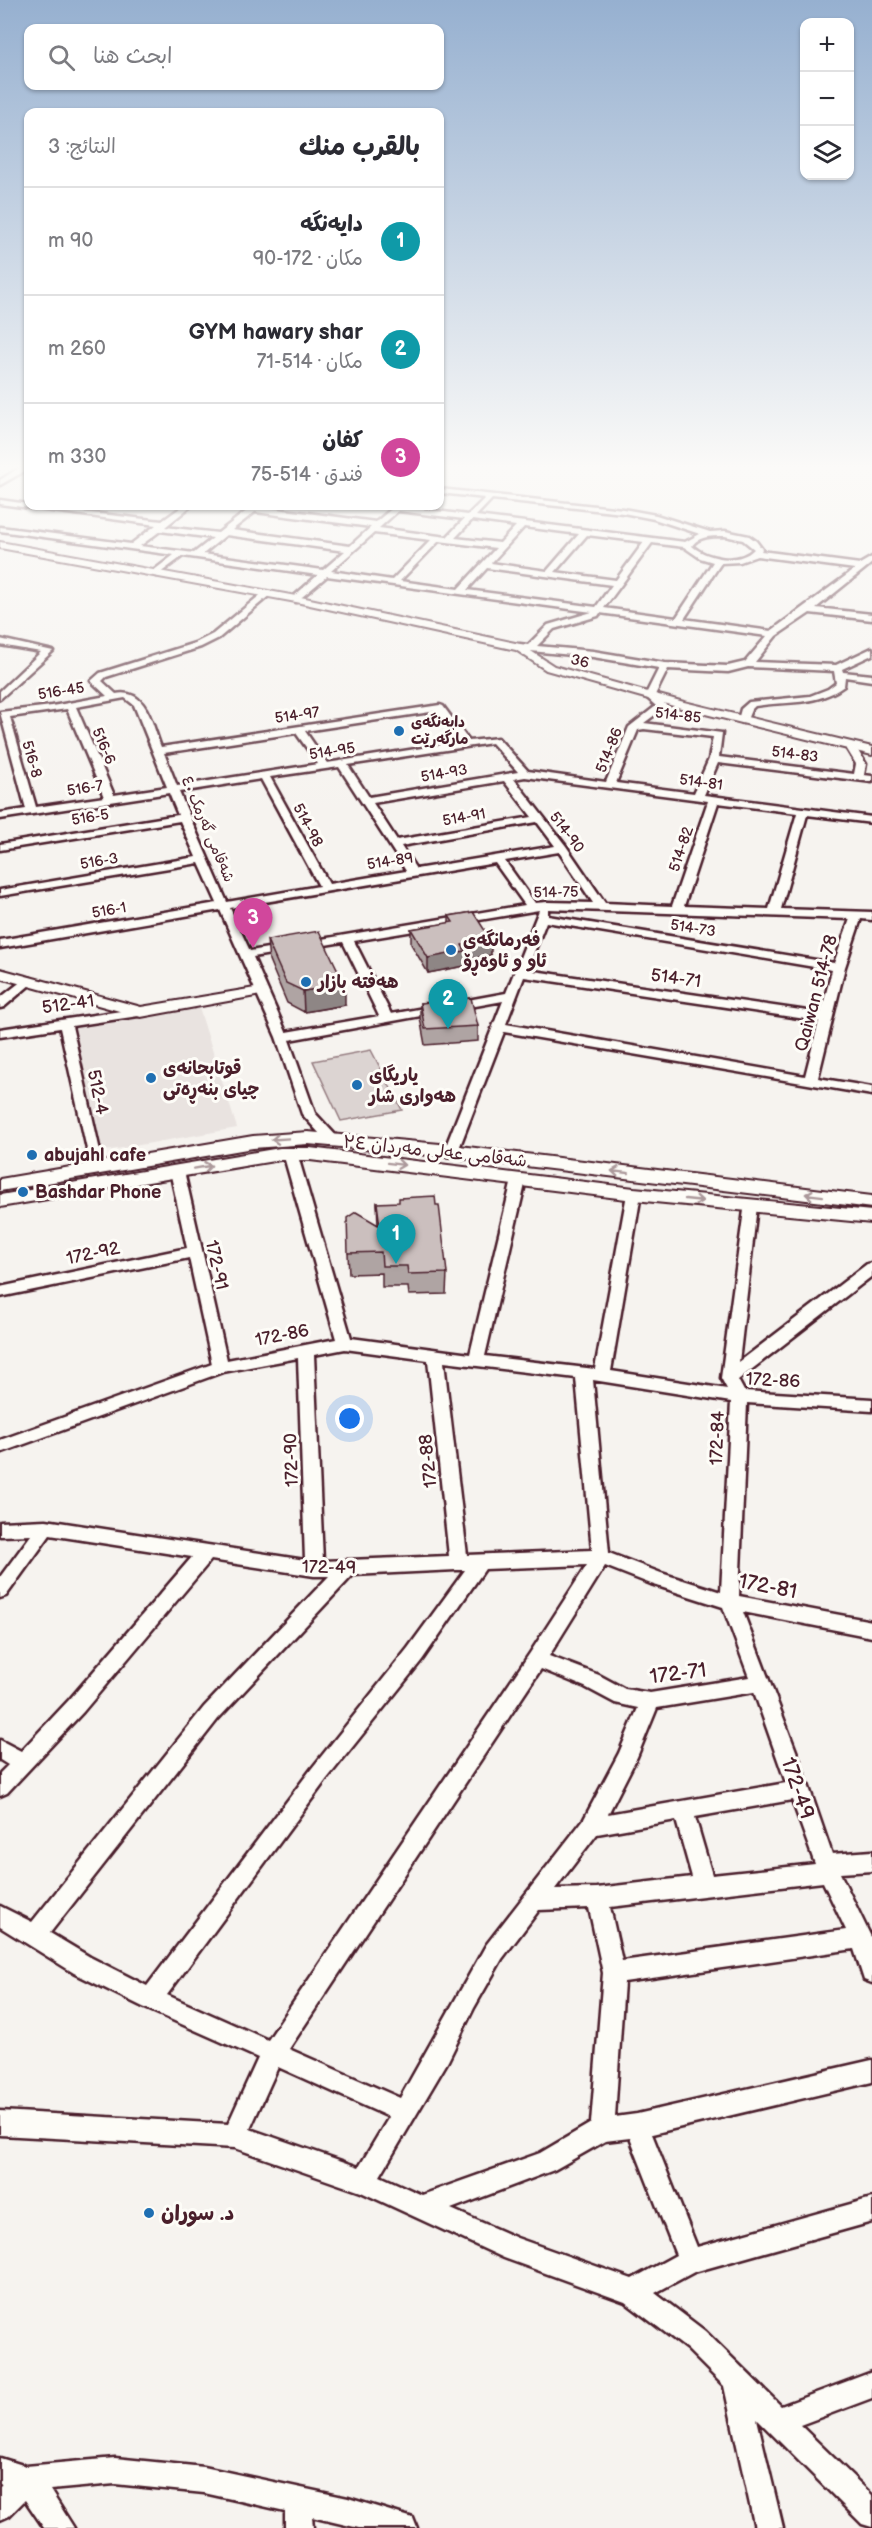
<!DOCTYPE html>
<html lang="ar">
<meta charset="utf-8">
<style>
body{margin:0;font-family:"Balsamiq Sans","Playpen Sans Arabic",sans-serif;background:#f2f2f3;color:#2b2b33;direction:rtl}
.controls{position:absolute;right:18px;top:18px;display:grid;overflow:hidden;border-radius:12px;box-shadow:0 2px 4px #0004}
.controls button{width:54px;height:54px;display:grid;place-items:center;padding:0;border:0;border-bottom:2px solid #e1e1e2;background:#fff;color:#2b2b33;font:30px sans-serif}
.you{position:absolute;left:350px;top:1419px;width:21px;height:21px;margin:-15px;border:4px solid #fff;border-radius:50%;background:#1a73e8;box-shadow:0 0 0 9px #1a73e833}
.badge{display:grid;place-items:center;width:39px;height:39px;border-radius:50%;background:#ea580c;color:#fff;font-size:20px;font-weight:700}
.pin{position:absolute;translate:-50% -50px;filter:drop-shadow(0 2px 3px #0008)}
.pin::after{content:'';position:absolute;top:32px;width:21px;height:18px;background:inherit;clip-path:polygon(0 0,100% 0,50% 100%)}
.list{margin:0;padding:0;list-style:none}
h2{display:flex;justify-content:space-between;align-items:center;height:78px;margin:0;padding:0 24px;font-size:26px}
h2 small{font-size:20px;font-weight:400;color:#7c7c81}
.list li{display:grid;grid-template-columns:39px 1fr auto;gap:18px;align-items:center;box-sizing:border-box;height:108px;padding:0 24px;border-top:2px solid #e1e1e2}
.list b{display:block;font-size:22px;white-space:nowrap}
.list p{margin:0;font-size:20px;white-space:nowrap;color:#7c7c81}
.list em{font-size:20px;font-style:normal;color:#7c7c81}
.icon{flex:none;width:33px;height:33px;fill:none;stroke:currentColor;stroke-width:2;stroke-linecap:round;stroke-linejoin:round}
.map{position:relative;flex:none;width:872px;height:2528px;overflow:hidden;direction:ltr}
.search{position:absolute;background:#fff;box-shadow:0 2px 4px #0004;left:24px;top:24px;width:420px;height:66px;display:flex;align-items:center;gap:15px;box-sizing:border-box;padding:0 21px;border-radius:12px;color:#7c7c81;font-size:22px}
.panel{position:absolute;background:#fff;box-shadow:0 2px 4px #0004;left:24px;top:108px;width:420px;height:402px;border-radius:12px;direction:rtl}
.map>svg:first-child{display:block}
.built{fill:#e9e3e0}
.green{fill:#dcd4d2;stroke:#937a7e;stroke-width:1.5}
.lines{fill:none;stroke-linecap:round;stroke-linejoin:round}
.minor-casing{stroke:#4a1f2b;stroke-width:5}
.tertiary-casing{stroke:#4a1f2b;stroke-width:4}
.secondary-casing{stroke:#4a1f2b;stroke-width:4}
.minor{fill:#fdfcf7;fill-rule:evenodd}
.tertiary{fill:#fdfcf7;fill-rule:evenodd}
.secondary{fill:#fdfcf7;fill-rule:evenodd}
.wall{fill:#afa4a3;stroke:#4a1f2b;stroke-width:1.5}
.shaded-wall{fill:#8e8685;stroke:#4a1f2b;stroke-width:1.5}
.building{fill:#cbbfbe;stroke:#4a1f2b;stroke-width:1.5}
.oneway{stroke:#ac999b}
.poi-dot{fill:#1f6fb2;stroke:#fdfcf7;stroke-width:2}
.labels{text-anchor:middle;stroke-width:6;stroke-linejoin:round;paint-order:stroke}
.far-street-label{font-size:15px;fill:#4a1f2b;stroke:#fdfcf7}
.far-poi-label{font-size:15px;font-weight:bold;fill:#4a1f2b;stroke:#fdfcf7;text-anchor:start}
.poi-label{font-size:18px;font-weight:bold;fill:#4a1f2b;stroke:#fdfcf7;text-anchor:start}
.street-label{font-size:18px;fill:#4a1f2b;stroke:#fdfcf7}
.near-street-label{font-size:21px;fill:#4a1f2b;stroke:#fdfcf7}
.near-poi-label{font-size:21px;font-weight:bold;fill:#4a1f2b;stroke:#fdfcf7;text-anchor:start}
</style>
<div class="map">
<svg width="872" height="2528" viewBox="0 0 872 2528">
<rect width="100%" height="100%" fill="#f6f3ef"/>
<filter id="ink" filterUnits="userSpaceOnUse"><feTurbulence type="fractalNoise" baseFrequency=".0167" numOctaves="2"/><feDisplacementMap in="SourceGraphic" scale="12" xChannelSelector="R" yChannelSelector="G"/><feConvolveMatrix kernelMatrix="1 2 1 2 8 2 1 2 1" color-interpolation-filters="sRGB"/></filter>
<g filter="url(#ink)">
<!-- built -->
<polygon class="built" points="199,1008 237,1128 94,1153 72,1028"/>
<!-- green -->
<polygon class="green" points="371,1050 402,1110 341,1121 313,1061"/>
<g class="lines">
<!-- minor casing -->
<g class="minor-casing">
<g id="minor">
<polygon points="24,465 28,465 28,469 0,485 0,480"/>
<path d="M440 489 623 509 656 515 710 532 725 531 749 536 756 541 762 549 761 551 860 564 872 557V563L816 608 872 614V620L810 613 776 636 755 662 836 665 872 648V655L842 669 843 672 872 675V681L845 677 844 686C817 706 787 701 755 706L751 710 746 722 743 723 738 720 741 709 749 702 810 696 828 689 836 683 834 671 748 667 728 672 668 669 655 695 667 706 644 723 722 733 719 757 854 774 856 764 845 746 850 743 854 744 866 764 864 775 872 776V782L718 763 704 795 872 817V823L807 815 781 909 872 912V920L861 919 845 967 818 1078 872 1087V1095L504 1032 458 1151 456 1154H446L444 1151 503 1001 289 1040 315 1113 340 1140 333 1144 328 1143 302 1114 276 1037 220 910 0 948V940L217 903 199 863 0 896V890L196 857 180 821 0 850V844L178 815 169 793 0 819V813L26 809 0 712 52 706 107 696 91 681 100 673 195 643 213 634 264 592 271 594 219 638 201 647 106 677 102 681 116 694C147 688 152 725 161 747L440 705 443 706 469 741 498 738 528 771 606 782 629 727 656 706 645 696 659 668 593 657 520 650 515 647 520 644 528 645 548 625 592 612 327 576 296 602 292 599 293 597 318 575 183 556 156 576 152 573 153 571 174 555 0 531V527L131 544 156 525 0 504V500L28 504V506L162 521 183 506H191L165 527 218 533 253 506 376 522 395 506 468 515 485 498 440 493ZM492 499 623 513 654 519 700 534 685 542 476 516ZM398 511 464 519 447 537 379 528ZM255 512 371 527 350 546 232 530ZM472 520 516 526 500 543 455 538ZM524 527 579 534 547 571 491 563ZM160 531 213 538 194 553 140 546ZM374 533 431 540 392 580 331 571ZM226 535 345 551 323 570 203 554ZM587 535 644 542 616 580 555 572ZM725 536 743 540 754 549C739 565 707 559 692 546 698 536 713 536 725 536ZM439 541 496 548 458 589 400 581ZM652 543 684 547 700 558 713 562 676 618 604 608ZM757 556 855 569 771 631 684 619 721 563 740 562ZM487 568 612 585 596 607 467 590ZM600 613 767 636 745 662 728 666 665 663 593 651 537 646 554 629 598 616ZM125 698 134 705 167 787 114 795 76 707ZM67 709 104 797 36 807 10 717ZM437 711 460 742 327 763 305 731ZM644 729 713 737 709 759 694 793 616 783 638 730ZM296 733 318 764 177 786 164 753ZM492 743 518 772 369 797 348 765ZM339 767 406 871 329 884 270 777ZM525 777 708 801 672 906 605 903 566 846 514 779ZM261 779 319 886 227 902 179 792ZM504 781 532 817 397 840 373 803ZM718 803 797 813 769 909 684 906ZM537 822 555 846 416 869 401 846ZM559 852 593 903 547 902 535 903 505 861ZM495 863 525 905 250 951 230 908ZM548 909 850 919 834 963 548 916ZM539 910 506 993 391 1014 354 941ZM546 922 832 970 821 1013 527 970ZM343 942 379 1016 286 1032 253 957ZM524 977 819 1021 805 1076 506 1024Z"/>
<polygon points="0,639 53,651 0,699 0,691 41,652 0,645"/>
<polygon points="27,977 31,978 33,981 31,984 4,1007 0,1008 0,998"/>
<polygon points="141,1008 145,1009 147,1012 145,1015 72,1026 104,1169 102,1172 92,1172 60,1028 0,1037 0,1029"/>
<path d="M290 1149 297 1153 351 1338 470 1354 512 1180 519 1175 526 1180 485 1356 595 1369 627 1194 634 1189 641 1194 611 1371 727 1389 721 1378 745 1203 750 1201 757 1206 739 1362 867 1264 872 1263V1276L738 1380 744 1391 872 1399V1411L747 1403 739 1596 872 1621V1637L743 1612 801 1764 832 1854 872 1851V1871L840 1873 872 1939V1983L864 1980 854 1949 624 1982 615 2117 637 2114 872 2060V2082L652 2134 697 2247 872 2198V2222L694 2272 655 2293 705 2331 781 2406 872 2372V2398L800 2425 872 2495V2527L862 2524 757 2419 783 2528H755L724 2386 687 2349 625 2302 504 2258 361 2192 235 2148 0 2135V2111L228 2124 258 2058 143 2007 74 1973 0 1927V1906L32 1922 204 1707 329 1576H314L211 1560 83 1712 7 1793 0 1796V1773L8 1765 0 1760V1740L21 1751 69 1700 192 1557 50 1535 6 1596 0 1598V1577L31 1535 0 1536V1522L46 1520 305 1560 298 1358 223 1372 0 1453V1440L212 1364 189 1258 0 1297V1287L187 1248 170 1171 177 1166 184 1171 227 1360 336 1339 283 1153ZM345 1349 428 1360 449 1556 323 1561 314 1355ZM444 1362 576 1378 592 1550 467 1555ZM593 1380 731 1402 721 1592 661 1573 609 1553ZM587 1565 530 1653 268 2040 167 1995 326 1780 422 1660 485 1569ZM605 1566 651 1584 723 1607 749 1677 650 1693 625 1689 599 1675 549 1656ZM456 1570H465L408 1648 312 1768 147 1986 90 1957 50 1933 218 1719 353 1575ZM541 1669 585 1687 615 1703 638 1708 619 1753 584 1819 486 1945 400 2098 289 2049ZM754 1692 786 1783 608 1814 637 1757 657 1708ZM792 1800 815 1864 712 1875 695 1817ZM676 1820 692 1877 597 1888 555 1889 597 1834ZM823 1882 846 1930 622 1961 610 1907ZM589 1908 603 1973 591 2123 540 2153 422 2195 380 2176 448 2061 474 2008 502 1959 539 1910ZM278 2067 389 2117 359 2167 250 2129ZM630 2138 676 2255 632 2279 517 2238 451 2209 554 2170 605 2141Z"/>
<polygon points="0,2458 26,2466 115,2458 204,2467 348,2498 413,2518 417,2528 359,2528 312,2517 313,2528 285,2528 285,2511 204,2493 115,2484 50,2490 74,2528 44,2528 25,2500 9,2516 0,2520 0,2487 2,2485 0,2484"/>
</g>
</g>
<!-- tertiary casing -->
<g class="tertiary-casing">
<g id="tertiary">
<polygon points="0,542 296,596 520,644 554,666 684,702 872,747 872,755 677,707 546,670 516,650 296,602 0,548"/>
<polygon points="0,969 141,1007 261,987 268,991 261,995 141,1017 0,978"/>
</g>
</g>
<!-- secondary casing -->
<g class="secondary-casing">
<g id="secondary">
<polygon points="308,1132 451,1145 872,1196 872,1208 451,1157 308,1144 253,1148 0,1191 0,1179 253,1136"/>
<polygon points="280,1148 310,1148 634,1188 872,1211 872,1223 634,1200 310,1160 280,1160 0,1207 0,1195"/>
</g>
</g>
<!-- minor -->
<use href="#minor" class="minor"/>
<!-- tertiary -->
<use href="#tertiary" class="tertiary"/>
<!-- secondary -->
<use href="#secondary" class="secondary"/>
</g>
<!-- wall -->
<g class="wall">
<polygon points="449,916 491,955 465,960 465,966 428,973 411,944 411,929 449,923"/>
<polygon points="267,940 345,1005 304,1012 287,1003 269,960"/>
<polygon points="420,1003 478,1026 478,1041 425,1045 420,1018"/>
<polygon points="377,1203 447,1273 446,1294 409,1295 408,1287 382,1287 382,1273 349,1274 348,1253 378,1225"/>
</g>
<!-- shaded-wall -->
<g class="shaded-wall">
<polygon points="491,940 491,955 465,960 465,966 428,973 428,958 462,945"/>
<polygon points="345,985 345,1005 304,1012 303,991"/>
</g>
<!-- building -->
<g class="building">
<polygon points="473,912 491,940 462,945 465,951 428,958 411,929 453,922 449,916"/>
<polygon points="319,931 345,985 303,991 286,983 267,940"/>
<polygon points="471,998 478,1026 425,1029 420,1003"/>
<polygon points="435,1196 436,1205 439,1205 447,1273 408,1274 407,1266 382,1266 381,1252 348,1253 347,1218 356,1212 380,1226 377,1203 399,1202 399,1198"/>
</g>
<!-- one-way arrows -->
<defs><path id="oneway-shaft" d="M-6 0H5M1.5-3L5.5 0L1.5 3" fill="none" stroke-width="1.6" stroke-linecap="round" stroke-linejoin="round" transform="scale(1.5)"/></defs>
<g class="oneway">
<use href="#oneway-shaft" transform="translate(280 1139) rotate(176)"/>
<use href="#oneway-shaft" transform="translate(396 1164) rotate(7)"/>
<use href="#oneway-shaft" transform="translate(203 1167) rotate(-10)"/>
<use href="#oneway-shaft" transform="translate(620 1172) rotate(-173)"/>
<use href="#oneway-shaft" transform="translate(814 1195) rotate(-173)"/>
<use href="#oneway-shaft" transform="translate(694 1200) rotate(6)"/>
</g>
</g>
<!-- sky -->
<linearGradient id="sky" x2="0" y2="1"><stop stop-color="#96b0d0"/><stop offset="0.57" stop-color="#fbfaf8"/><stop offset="1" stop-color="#fbfaf8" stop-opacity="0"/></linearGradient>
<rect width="872" height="819" fill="url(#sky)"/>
<!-- markers -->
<g class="poi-dot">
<circle cx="399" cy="731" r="6"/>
<circle cx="451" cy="950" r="6"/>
<circle cx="306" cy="982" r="6"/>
<circle cx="151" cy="1078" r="6"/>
<circle cx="357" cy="1085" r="6"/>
<circle cx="32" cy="1155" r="6"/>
<circle cx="23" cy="1192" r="6"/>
<circle cx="149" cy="2213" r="6"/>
</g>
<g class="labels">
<!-- far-street labels -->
<g class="far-street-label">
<text transform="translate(580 661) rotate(15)" y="5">36</text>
<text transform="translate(61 691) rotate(-9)" y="5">516-45</text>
<text transform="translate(297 715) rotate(-8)" y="5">514-97</text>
<text transform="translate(678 715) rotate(7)" y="5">514-85</text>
<text transform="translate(104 746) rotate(67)" y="5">516-6</text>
<text transform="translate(609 750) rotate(-68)" y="5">514-86</text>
<text transform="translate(332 751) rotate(-9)" y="5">514-95</text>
<text transform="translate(795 754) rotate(7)" y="5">514-83</text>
<text transform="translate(32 759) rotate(74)" y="5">516-8</text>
<text transform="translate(444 773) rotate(-10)" y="5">514-93</text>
<text transform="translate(701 782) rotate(8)" y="5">514-81</text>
<text transform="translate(85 788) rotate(-9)" y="5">516-7</text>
<text transform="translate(90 817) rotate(-9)" y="5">516-5</text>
<text transform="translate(464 817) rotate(-10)" y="5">514-91</text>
<text transform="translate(308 825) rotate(62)" y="5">514-98</text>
<text transform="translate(208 829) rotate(67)" y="5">شەقامی گەرمک ٤٠</text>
<text transform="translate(567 832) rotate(53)" y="5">514-90</text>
<text transform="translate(681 849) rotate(-71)" y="5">514-82</text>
<text transform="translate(99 861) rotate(-10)" y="5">516-3</text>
<text transform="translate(390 861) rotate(-9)" y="5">514-89</text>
<text transform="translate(556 892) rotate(-1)" y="5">514-75</text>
<text transform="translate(109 910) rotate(-10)" y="5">516-1</text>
<text transform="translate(693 928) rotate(9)" y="5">514-73</text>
</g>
<!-- far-poi labels -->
<g class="far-poi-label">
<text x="411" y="727">دایەنگەی<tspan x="411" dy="17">مارگەرێت</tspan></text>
</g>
<!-- poi labels -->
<g class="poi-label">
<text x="463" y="946">فەرمانگەی<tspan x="463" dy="21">ئاو و ئاوەڕۆ</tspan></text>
<text x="318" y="988">هەفتە بازار</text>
<text x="163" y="1074">قوتابحانەی<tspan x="163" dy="21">چیای بنەڕەتی</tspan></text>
<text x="369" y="1081">یاریگای<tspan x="369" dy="21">هەواری شار</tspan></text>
<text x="44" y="1161">abujahl cafe</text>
<text x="35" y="1198">Bashdar Phone</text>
</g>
<!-- street labels -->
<g class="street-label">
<text transform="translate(676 978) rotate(8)" y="6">514-71</text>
<text transform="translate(816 993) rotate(-75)" y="6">Qaiwan 514-78</text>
<text transform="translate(68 1004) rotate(-8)" y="6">512-41</text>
<text transform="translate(98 1092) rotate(78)" y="6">512-4</text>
<text transform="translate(435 1151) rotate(6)" y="6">شەقامی عەلی مەردان ٣٤</text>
<text transform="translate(93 1253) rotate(-12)" y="6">172-92</text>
<text transform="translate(217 1265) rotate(77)" y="6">172-91</text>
<text transform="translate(282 1335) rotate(-11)" y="6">172-86</text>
<text transform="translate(773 1380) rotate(3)" y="6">172-86</text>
<text transform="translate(717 1438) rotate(-88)" y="6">172-84</text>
<text transform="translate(291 1460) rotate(-92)" y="6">172-90</text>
<text transform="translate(428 1461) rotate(-96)" y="6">172-88</text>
<text transform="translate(329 1567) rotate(1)" y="6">172-49</text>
</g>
<!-- near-street labels -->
<g class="near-street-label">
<text transform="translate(768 1586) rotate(11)" y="7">172-81</text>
<text transform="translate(678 1673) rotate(-7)" y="7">172-71</text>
<text transform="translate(798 1788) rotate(71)" y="7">172-49</text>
</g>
<!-- near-poi labels -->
<g class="near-poi-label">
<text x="161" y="2220">د. سوران</text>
</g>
</g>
</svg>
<div class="controls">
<button>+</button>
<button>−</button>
<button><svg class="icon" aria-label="layers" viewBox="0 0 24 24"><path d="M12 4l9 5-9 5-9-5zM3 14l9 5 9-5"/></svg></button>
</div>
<div class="you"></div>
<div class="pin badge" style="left:396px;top:1264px;background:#0f9aa8">1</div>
<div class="pin badge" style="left:448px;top:1029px;background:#0f9aa8">2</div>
<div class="pin badge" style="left:253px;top:948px;background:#d1479c">3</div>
<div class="search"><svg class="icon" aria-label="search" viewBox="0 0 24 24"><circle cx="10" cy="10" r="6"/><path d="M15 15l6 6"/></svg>ابحث هنا</div>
<section class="panel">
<h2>بالقرب منك<small>النتائج: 3</small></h2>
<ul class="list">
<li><span class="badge" style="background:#0f9aa8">1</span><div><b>دایەنگە</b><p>مكان · 172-90</p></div><em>90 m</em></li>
<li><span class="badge" style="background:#0f9aa8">2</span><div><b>GYM hawary shar</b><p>مكان · 514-71</p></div><em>260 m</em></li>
<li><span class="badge" style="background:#d1479c">3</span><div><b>كفان</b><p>فندق · 514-75</p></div><em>330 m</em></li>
</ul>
</section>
</div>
